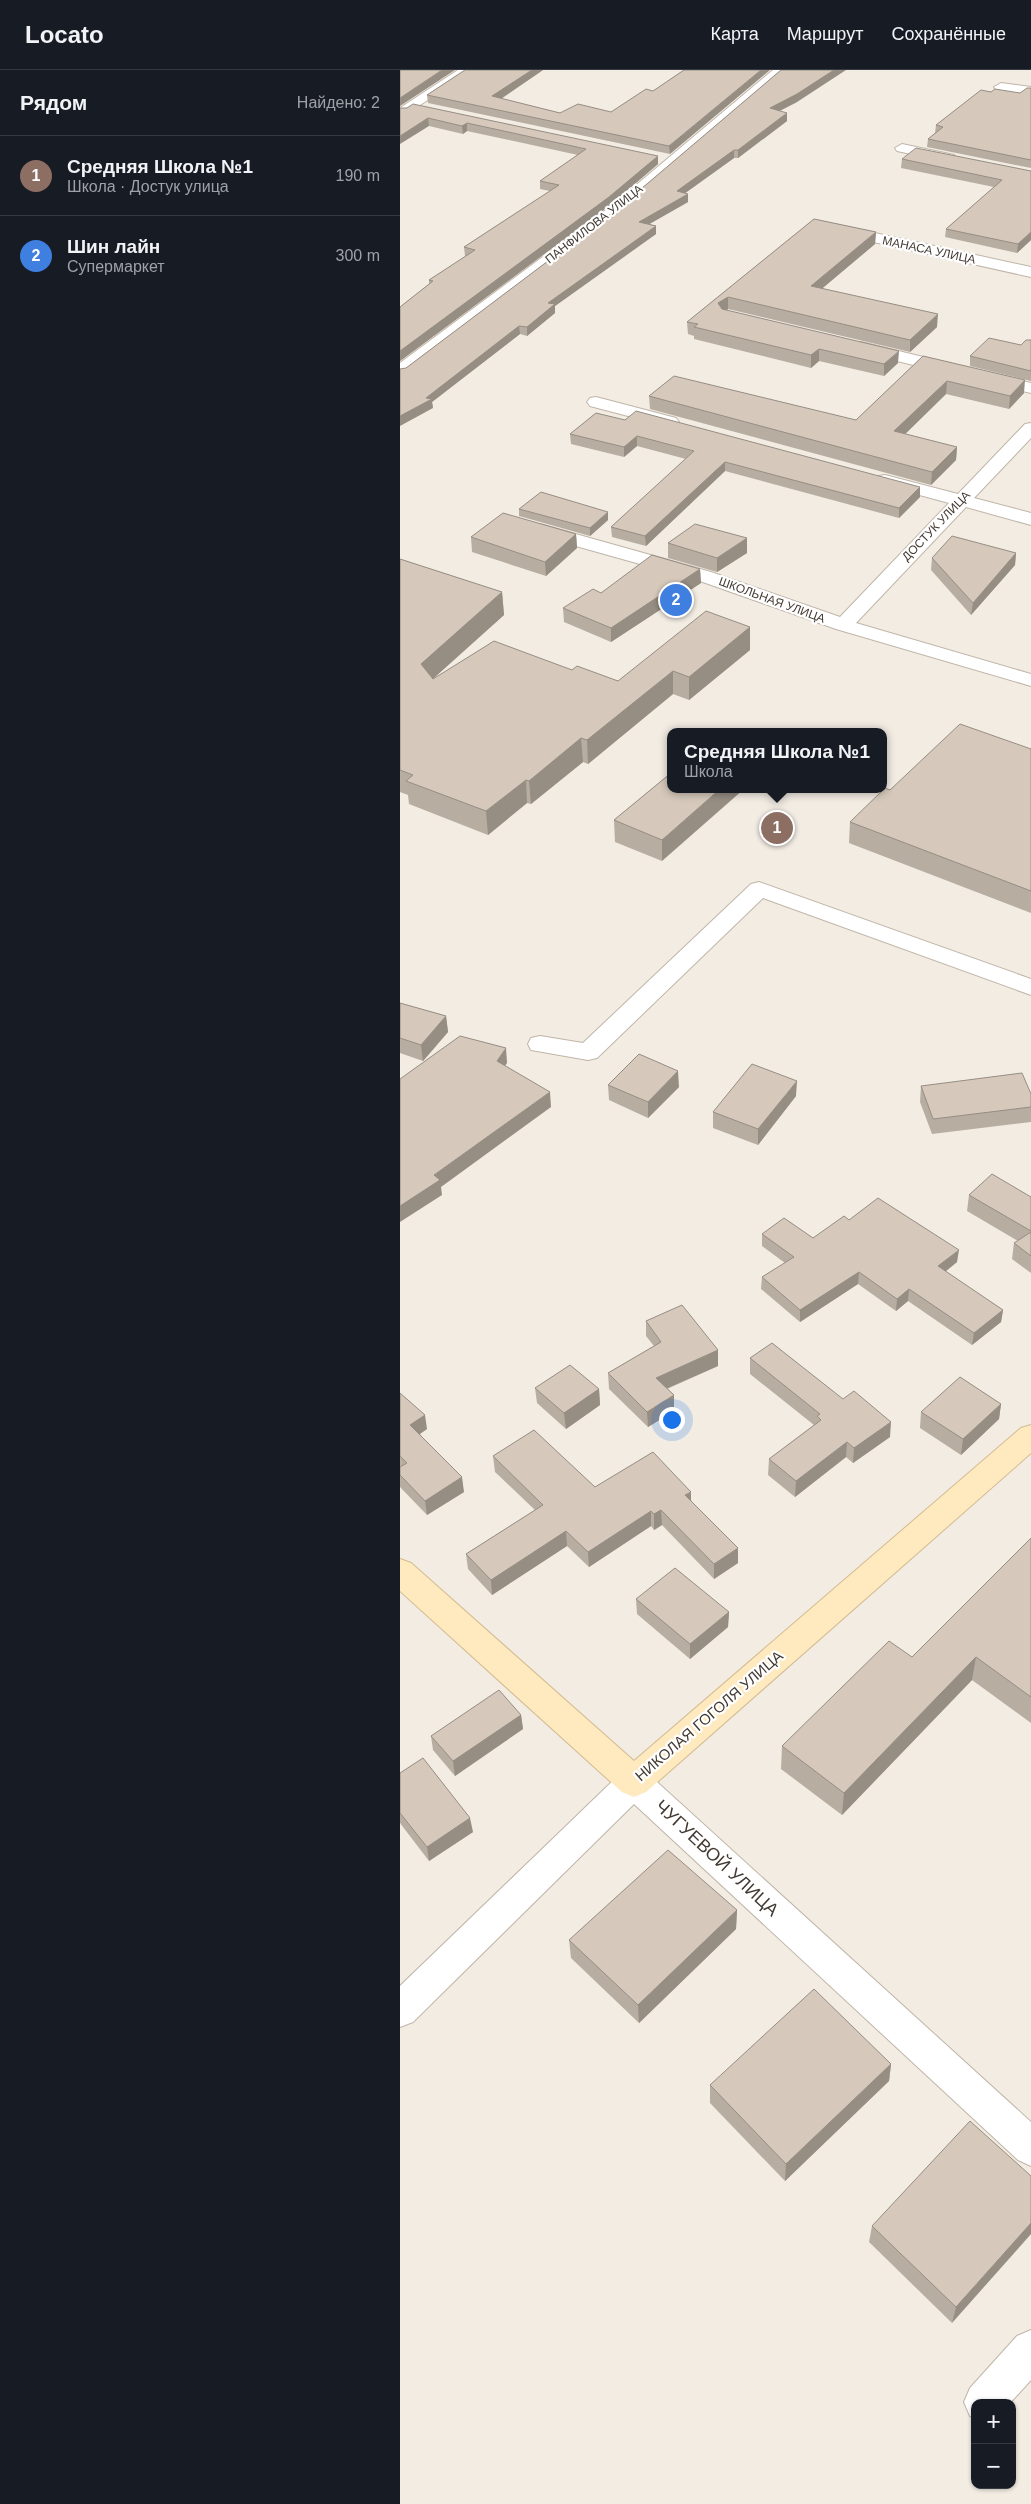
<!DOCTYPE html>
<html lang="ru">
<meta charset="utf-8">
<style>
body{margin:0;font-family:Arial,sans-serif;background:#20242c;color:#f1f3f6}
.controls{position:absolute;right:15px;bottom:15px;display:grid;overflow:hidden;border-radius:10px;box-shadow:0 1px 4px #0004}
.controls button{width:45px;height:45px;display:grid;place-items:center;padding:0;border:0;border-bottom:1px solid #363941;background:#171b24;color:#f1f3f6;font:25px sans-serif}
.you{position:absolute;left:271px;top:1349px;width:18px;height:18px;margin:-12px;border:4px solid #fff;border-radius:50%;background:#1a73e8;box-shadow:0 0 0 8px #1a73e833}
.badge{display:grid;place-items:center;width:32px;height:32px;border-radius:50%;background:#b45309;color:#fff;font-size:16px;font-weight:700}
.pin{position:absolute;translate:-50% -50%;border:2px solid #fff;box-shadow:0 1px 5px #0006}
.popup{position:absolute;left:267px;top:658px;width:220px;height:65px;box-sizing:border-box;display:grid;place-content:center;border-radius:10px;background:#171b24;filter:drop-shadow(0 1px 4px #0005);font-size:16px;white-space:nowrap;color:#9ea1a6}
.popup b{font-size:19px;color:#f1f3f6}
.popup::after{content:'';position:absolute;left:50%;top:100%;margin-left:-10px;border:10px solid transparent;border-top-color:#171b24}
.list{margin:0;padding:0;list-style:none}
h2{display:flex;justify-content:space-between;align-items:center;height:65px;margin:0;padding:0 20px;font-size:21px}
h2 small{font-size:16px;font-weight:400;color:#9ea1a6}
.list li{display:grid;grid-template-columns:32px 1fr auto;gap:15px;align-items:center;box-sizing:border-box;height:80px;padding:0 20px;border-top:1px solid #363941}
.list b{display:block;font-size:19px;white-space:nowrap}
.list p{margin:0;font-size:16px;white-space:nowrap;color:#9ea1a6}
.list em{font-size:16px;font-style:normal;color:#9ea1a6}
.map{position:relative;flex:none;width:631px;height:2434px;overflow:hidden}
header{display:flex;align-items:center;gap:30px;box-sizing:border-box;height:70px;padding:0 25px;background:#171b24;border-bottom:1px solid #363941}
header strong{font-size:24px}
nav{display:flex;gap:28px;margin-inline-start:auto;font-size:18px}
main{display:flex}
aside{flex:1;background:#171b24}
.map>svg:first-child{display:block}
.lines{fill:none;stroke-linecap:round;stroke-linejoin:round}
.street-casing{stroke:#c0b5a8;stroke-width:2}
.secondary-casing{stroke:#d3bb91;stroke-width:2}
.street{fill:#fff;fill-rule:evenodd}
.secondary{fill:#ffe9bf;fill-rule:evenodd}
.wall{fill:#b8ada1}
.shaded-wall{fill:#968d83}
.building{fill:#d6c9bb;stroke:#968d83}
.labels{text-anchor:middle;stroke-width:4.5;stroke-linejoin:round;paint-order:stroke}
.far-street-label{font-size:12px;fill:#433b33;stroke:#fff}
.street-label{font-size:15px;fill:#433b33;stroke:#fff}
.near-street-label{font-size:18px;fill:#433b33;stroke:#fff}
</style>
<header>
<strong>Locato</strong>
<nav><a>Карта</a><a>Маршрут</a><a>Сохранённые</a></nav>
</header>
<main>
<aside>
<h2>Рядом<small>Найдено: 2</small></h2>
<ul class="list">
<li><span class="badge" style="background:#8d6e63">1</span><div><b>Средняя Школа №1</b><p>Школа · Достук улица</p></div><em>190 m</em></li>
<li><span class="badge" style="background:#3f7fe0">2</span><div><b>Шин лайн</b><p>Супермаркет</p></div><em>300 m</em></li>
</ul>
</aside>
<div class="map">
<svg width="631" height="2434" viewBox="0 0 631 2434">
<rect width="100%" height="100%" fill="#f2ece3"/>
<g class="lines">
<!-- street casing -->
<g class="street-casing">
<g id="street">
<polygon points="58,0 74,0 0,48 0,38"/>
<polygon points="373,0 388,0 220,143 6,305 0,306 0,293 210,137"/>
<polygon points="601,13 631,17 631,25 596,20 594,17"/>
<polygon points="502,74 554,85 556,88 549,92 497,81 495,78"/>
<polygon points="438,155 631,197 631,207 433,163 430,160 433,157"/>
<polygon points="461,272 631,313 631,323 455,281 453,277 455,273"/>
<polygon points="196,327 276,348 279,352 276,356 270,357 190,336 187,332 190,328"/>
<polygon points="631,353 631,368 574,428 631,443 631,455 566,437 456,553 631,604 631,616 436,559 297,510 133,464 131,460 133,456 140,454 311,502 440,547 549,433 479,414 476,410 479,406 485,405 558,424 625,354"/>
<polygon points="359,812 631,909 631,925 363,828 197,988 188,990 131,980 128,974 131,968 140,966 183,973 351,814"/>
<polygon points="234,1697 246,1702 631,2052 631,2096 618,2090 234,1734 13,1952 0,1957 0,1916 222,1702"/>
<polygon points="631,2260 631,2310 610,2333 575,2333 575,2348 570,2346 564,2332 570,2318 617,2266"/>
</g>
</g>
<!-- secondary casing -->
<g class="secondary-casing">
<polygon id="secondary" points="631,1355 631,1383 246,1722 234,1727 222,1722 0,1521 0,1489 11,1493 234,1691 621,1358"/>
</g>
<!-- street -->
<use href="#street" class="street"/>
<!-- secondary -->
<use href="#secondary" class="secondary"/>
</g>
<!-- wall -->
<g class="wall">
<polygon points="65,0 143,0 101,29 160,43 211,42 253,21 284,0 270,84 28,33 27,25"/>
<polygon points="381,0 397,32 380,41 387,51 338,88 334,88 285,123 288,132 249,154 256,156 256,164 155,236 155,243 127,266 120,264 32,332 33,338 6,298 221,136"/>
<polygon points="631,18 631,98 527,77 528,69 535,63 536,55 591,22 620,23"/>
<polygon points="0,38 258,94 209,136 0,291 0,237 29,214 29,210 66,186 65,186 64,177 150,121 140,119 140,111 178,85 67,61 63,64 29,56"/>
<polygon points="502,89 631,101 631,170 617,183 545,167 546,159 594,117 501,98"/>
<polygon points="414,149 476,162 475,174 422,218 537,257 510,282 328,239 327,240 498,293 484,306 419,291 411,298 294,269 294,266 288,264 287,252"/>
<polygon points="631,270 631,311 570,296 570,286 621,275"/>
<polygon points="523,286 624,323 609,339 546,324 505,364 557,377 556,390 531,415 250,339 249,326 456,350"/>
<polygon points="196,343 520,427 499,448 325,401 246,476 212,467 211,457 286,389 237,376 224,387 171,374 170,364"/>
<polygon points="119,439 208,450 190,466 119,446"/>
<polygon points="176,464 177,478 146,506 72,482 71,467"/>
<polygon points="268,473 347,483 317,502 268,488"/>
<polygon points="616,483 615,495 571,545 531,500 532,488"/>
<polygon points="0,489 102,522 104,545 33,608 172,600 218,611 350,557 350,580 289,630 273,624 188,694 183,692 131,734 127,733 88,765 9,734 8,725 0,722"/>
<polygon points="300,499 301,513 211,572 164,552 163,538 201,523"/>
<polygon points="631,679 631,843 449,773 450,752 490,720"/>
<polygon points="271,703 262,791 215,772 214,750"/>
<polygon points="0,933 46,946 48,962 23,991 0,983"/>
<polygon points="208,1015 279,1017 248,1048 209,1030"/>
<polygon points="521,1016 631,1024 631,1052 532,1064 520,1032"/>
<polygon points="396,1026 358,1075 313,1058 313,1042"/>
<polygon points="569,1125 631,1127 631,1203 612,1189 614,1173 618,1171 567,1141"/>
<polygon points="449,1150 557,1192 545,1202 603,1240 601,1252 572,1275 508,1231 496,1241 458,1214 400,1252 361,1219 362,1207 385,1193 362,1176 362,1164 413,1168"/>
<polygon points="246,1251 318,1296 267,1319 274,1341 248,1357 209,1319 208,1303 254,1276 246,1266"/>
<polygon points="350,1288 490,1367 453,1393 446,1387 395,1427 368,1405 369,1389 414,1355 350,1304"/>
<polygon points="135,1318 199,1319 200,1335 166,1359 137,1333"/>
<polygon points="0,1323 27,1359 20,1364 64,1422 27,1445 0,1417"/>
<polygon points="601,1334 599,1349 561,1385 520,1358 521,1342"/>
<polygon points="93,1386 195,1417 291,1430 338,1493 314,1509 262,1455 254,1460 251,1456 189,1497 167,1476 92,1525 68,1499 66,1484 135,1440 95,1402"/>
<polygon points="631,1468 631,1653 572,1610 442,1745 381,1699 382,1676 512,1587"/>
<polygon points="236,1529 329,1542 328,1557 290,1589 237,1544"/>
<polygon points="121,1645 123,1659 55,1706 33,1680 31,1666"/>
<polygon points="0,1703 73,1762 29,1791 0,1753"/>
<polygon points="337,1840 336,1859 239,1953 171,1888 169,1870"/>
<polygon points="491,1994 489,2011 385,2111 310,2033 310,2015"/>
<polygon points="631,2106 552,2253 469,2172 472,2156"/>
</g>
<!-- shaded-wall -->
<g class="shaded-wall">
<polygon points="42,0 55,0 0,36 0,28"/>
<polygon points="132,0 143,0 93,34 92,26"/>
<polygon points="361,0 370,0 270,84 269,76"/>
<polygon points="434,0 446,0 397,32 369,46 370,38"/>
<polygon points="387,43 387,51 338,88 338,80"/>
<polygon points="28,48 29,56 0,74 0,66"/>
<polygon points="67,53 67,61 63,64 62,56"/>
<polygon points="334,80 334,88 277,129 277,121"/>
<polygon points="258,86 258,94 209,136 0,291 0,281"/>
<polygon points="288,124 288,132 239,160 239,152"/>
<polygon points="256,156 256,164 155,236 155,243 127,266 127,257 148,233"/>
<polygon points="476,162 475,174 411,228 411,216"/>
<polygon points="631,162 631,170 617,183 618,174"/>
<polygon points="328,227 328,239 318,246 318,233"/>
<polygon points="538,244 537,257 510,282 510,270"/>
<polygon points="119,256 120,264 32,332 33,338 0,356 0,346"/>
<polygon points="419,279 419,291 411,298 411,285"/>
<polygon points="499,281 498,293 484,306 484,294"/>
<polygon points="625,310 624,323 609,339 610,326"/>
<polygon points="547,311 546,324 494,375 494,361"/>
<polygon points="237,366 237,376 224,387 224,377"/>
<polygon points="557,377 556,390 531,415 532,402"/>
<polygon points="325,392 325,401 246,476 245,466"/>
<polygon points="520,417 520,427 499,448 499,438"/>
<polygon points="208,442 208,450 190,466 190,458"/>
<polygon points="176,464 177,478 146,506 145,492"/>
<polygon points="347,468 347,483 317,502 317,488"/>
<polygon points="616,483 615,495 571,545 573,533"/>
<polygon points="300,499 301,513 211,572 211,558"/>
<polygon points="102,522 104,545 24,617 21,594"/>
<polygon points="350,557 350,580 289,630 289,607"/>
<polygon points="273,601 273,624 188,694 187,670"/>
<polygon points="181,668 183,692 131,734 129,711"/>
<polygon points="126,710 127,733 88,765 86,741"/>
<polygon points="320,719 344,719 262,791 262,770"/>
<polygon points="46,946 48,962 23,991 21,975"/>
<polygon points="106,978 107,993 98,1006 97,991"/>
<polygon points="278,1001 279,1017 248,1048 248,1032"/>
<polygon points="397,1011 396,1026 358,1075 358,1059"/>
<polygon points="150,1022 151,1037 41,1117 42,1125 0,1152 0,1136 34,1105"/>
<polygon points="559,1180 557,1192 536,1209 538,1196"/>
<polygon points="459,1202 458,1214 400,1252 400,1240"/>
<polygon points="509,1219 508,1231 496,1241 497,1229"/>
<polygon points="603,1240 601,1252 572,1275 574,1263"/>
<polygon points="318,1280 318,1296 256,1323 256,1308"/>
<polygon points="199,1319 200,1335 166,1359 164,1343"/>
<polygon points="274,1325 274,1341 248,1357 247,1342"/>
<polygon points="601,1334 599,1349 561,1385 563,1369"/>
<polygon points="25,1345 27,1359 12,1369 10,1355"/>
<polygon points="491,1352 490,1367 453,1393 454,1378"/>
<polygon points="447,1372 446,1387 395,1427 396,1411"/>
<polygon points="62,1407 64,1422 27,1445 25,1431"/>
<polygon points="291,1422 291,1437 285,1425"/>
<polygon points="261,1440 262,1455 254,1460 254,1444"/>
<polygon points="251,1441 251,1456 189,1497 188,1482"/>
<polygon points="166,1461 167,1476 92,1525 91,1510"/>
<polygon points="338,1478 338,1493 314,1509 314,1494"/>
<polygon points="329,1542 328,1557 290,1589 290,1574"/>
<polygon points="576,1587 572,1610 442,1745 444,1723"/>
<polygon points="121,1645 123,1659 55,1706 53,1691"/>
<polygon points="70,1748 73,1762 29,1791 27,1777"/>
<polygon points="337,1840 336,1859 239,1953 238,1935"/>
<polygon points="491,1994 489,2011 385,2111 386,2094"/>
<polygon points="631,2153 631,2164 552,2253 556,2237"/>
</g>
<!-- building -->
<g class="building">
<polygon points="0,0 42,0 0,28"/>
<polygon points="65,0 132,0 92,26 160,43 178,34 211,42 246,19 253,21 284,0 361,0 269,76 27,25"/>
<polygon points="381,0 434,0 397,24 370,38 387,43 338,80 334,80 277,121 288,124 239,152 256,156 148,233 155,234 127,257 119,256 26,328 32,329 0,346 0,299 6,298 221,136"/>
<polygon points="627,18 631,18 631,90 528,69 543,57 536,55 581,20 591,22 595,19 620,23"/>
<polygon points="13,34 258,86 209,127 0,281 0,237 33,211 29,210 75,180 64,177 159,115 140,111 186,79 67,53 62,56 28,48 0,66 0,38 7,38"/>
<polygon points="516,78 631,101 631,162 618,174 546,159 602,110 502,89"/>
<polygon points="414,149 476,162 411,216 538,244 510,270 328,227 318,233 322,239 499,281 484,294 419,279 411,285 294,257 298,254 287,252"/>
<polygon points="589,268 621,275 626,270 631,270 631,301 570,286"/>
<polygon points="523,286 625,310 610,326 547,311 494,361 557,377 532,402 249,326 274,306 456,350"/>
<polygon points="236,341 520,417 499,438 325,392 245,466 211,457 294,381 237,366 224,377 170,364 196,343 225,350"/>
<polygon points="141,422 208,442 190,458 119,439"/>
<polygon points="103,443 176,464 145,492 71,467"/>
<polygon points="295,454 347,468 317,488 268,473"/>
<polygon points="552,466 616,483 573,533 532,488"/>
<polygon points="252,485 300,499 211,558 163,538 193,519 201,523"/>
<polygon points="0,489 102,522 21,594 33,609 94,571 172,600 177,596 218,611 306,541 350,557 289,607 273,601 187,670 181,668 129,711 126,710 86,741 6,711 13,705 0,700"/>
<polygon points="560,654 631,679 631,821 450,752 485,718 490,720"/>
<polygon points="271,703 271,719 320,719 262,770 214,750"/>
<polygon points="0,933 46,946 21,975 0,968"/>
<polygon points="60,966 106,978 97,991 150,1022 34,1105 40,1110 0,1136 0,1009"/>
<polygon points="239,984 278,1001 248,1032 208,1015"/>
<polygon points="352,994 397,1011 358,1059 313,1042"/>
<polygon points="622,1003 631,1024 631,1037 533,1049 521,1016"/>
<polygon points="592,1104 631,1127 631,1161 569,1125"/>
<polygon points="478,1128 559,1180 538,1196 603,1240 574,1263 509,1219 497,1229 459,1202 400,1240 362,1207 394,1187 362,1164 384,1148 413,1168 444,1146 449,1150"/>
<polygon points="631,1162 631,1186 614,1173"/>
<polygon points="282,1235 318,1280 256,1308 274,1325 247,1342 208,1303 261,1272 246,1251"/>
<polygon points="372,1273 443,1329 454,1321 491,1352 454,1378 447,1372 396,1411 369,1389 421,1350 417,1346 420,1344 350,1288"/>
<polygon points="170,1295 199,1319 164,1343 135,1318"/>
<polygon points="560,1307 601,1334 563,1369 521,1342"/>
<polygon points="0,1323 25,1345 10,1355 62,1407 25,1431 0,1405 0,1397 7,1393 0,1386"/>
<polygon points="134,1360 195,1417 253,1382 291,1422 285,1425 338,1478 314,1494 261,1440 254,1444 251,1441 188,1482 166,1461 91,1510 66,1484 143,1435 93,1386"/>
<polygon points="631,1468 631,1627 576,1587 444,1723 382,1676 489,1571 512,1587"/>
<polygon points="275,1498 329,1542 290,1574 236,1529"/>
<polygon points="99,1620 121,1645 53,1691 31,1666"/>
<polygon points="23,1688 70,1748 27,1777 0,1743 0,1703"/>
<polygon points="268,1780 337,1840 238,1935 169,1870"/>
<polygon points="414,1919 491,1994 386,2094 310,2015"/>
<polygon points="570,2051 631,2106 631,2153 556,2237 472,2156"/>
</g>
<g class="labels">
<!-- far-street labels -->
<g class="far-street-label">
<text transform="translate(194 154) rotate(-38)" y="4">ПАНФИЛОВА УЛИЦА</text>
<text transform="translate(529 180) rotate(12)" y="4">МАНАСА УЛИЦА</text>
<text transform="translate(536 456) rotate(-46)" y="4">ДОСТУК УЛИЦА</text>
<text transform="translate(372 530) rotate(20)" y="4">ШКОЛЬНАЯ УЛИЦА</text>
</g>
<!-- street labels -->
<g class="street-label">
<text transform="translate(309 1646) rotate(-41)" y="5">НИКОЛАЯ ГОГОЛЯ УЛИЦА</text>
</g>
<!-- near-street labels -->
<g class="near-street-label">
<text transform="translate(317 1788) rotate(43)" y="6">ЧУГУЕВОЙ УЛИЦА</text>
</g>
</g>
</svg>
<div class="controls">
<button>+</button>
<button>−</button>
</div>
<div class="you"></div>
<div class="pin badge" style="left:377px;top:758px;background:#8d6e63">1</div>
<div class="popup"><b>Средняя Школа №1</b>Школа</div>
<div class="pin badge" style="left:276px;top:530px;background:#3f7fe0">2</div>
</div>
</main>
